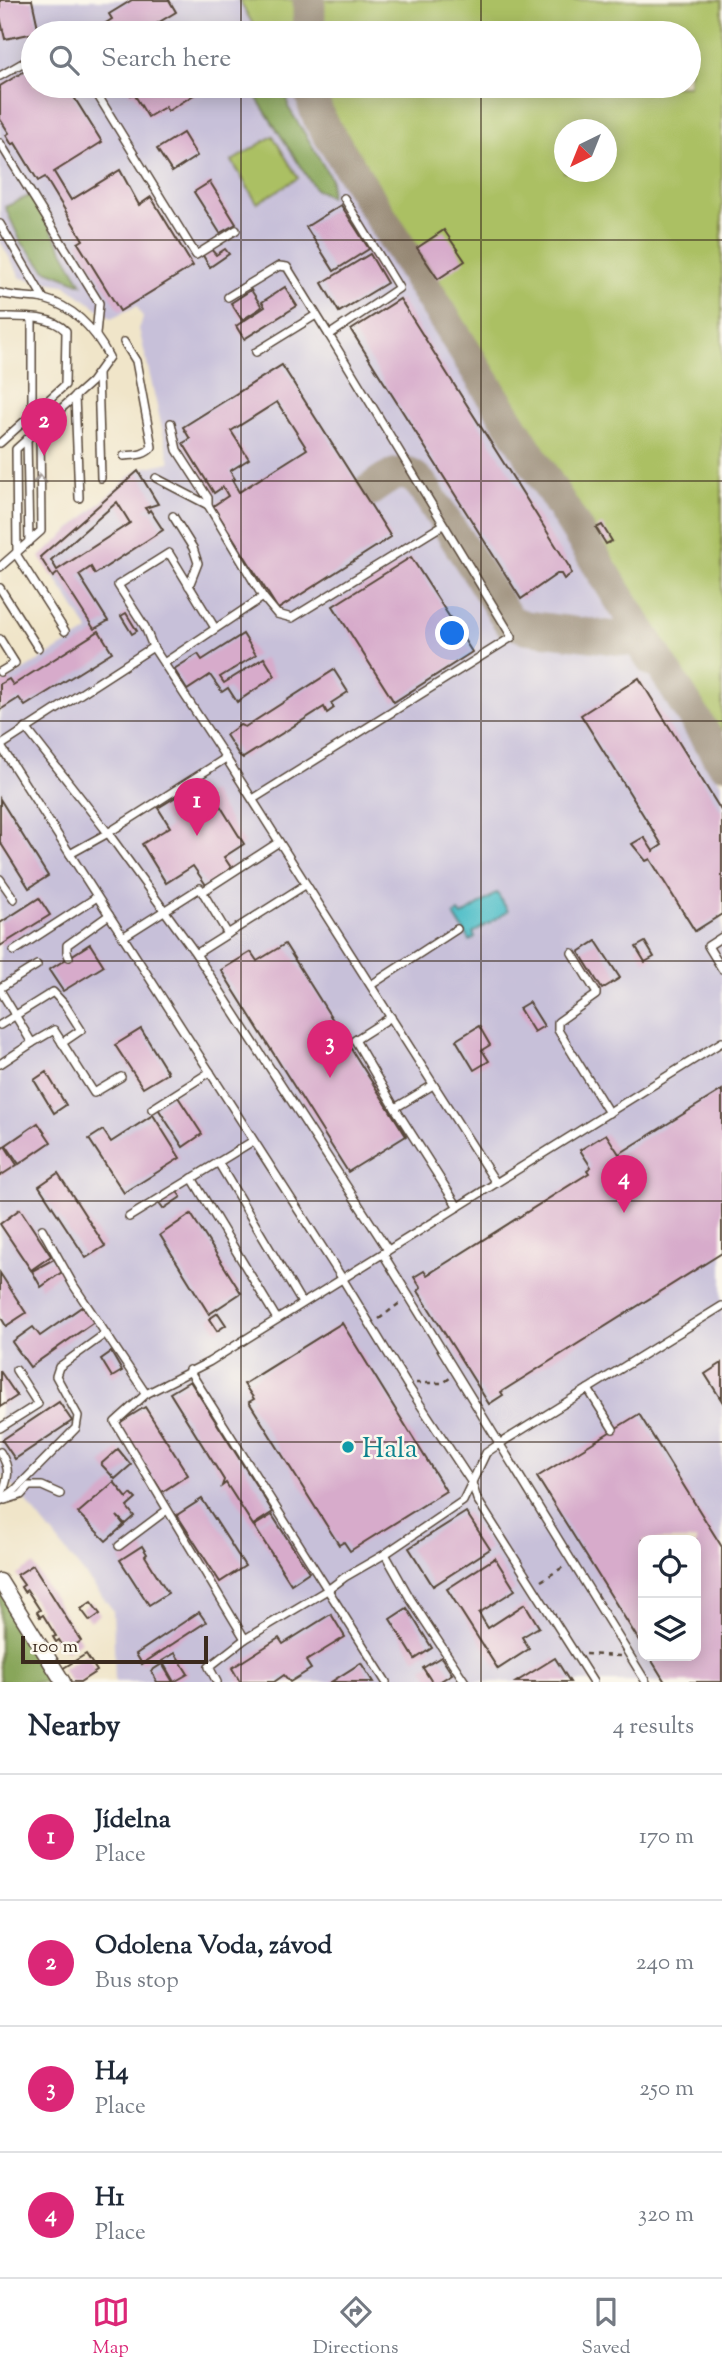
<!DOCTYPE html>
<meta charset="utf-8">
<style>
body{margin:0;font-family:"Sorts Mill Goudy",serif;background:#f2f2f3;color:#1f2937}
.controls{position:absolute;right:21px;bottom:21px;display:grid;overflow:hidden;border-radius:14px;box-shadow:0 4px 18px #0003}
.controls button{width:63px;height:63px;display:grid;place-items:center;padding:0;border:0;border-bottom:2px solid #e0e1e3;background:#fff;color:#1f2937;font:35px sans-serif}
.compass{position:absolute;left:554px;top:119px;width:63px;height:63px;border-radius:50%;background:#fff;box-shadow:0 4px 18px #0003;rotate:223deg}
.scale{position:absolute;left:21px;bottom:18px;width:187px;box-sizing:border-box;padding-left:7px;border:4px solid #3b2a1e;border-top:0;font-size:19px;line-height:24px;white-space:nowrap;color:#3b2a1e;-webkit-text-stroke:5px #fbf7ec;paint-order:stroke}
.you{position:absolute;left:453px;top:634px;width:24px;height:24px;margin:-18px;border:5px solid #fff;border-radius:50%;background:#1a73e8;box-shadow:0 0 0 10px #1a73e833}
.badge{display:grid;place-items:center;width:46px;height:46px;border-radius:50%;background:#db2777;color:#fff;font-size:23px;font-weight:700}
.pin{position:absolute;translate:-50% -58px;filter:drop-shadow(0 2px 4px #0008)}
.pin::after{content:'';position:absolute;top:37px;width:24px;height:21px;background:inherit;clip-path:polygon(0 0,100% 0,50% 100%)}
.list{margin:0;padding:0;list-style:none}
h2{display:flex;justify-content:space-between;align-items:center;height:91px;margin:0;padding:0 28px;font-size:30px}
h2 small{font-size:23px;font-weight:400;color:#747a83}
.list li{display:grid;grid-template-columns:46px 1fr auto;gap:21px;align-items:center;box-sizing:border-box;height:126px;padding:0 28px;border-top:2px solid #e0e1e3}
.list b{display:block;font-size:26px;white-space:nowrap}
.list p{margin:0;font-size:23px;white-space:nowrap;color:#747a83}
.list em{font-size:23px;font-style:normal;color:#747a83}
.icon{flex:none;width:38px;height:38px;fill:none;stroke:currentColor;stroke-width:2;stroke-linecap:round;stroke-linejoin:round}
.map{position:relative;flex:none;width:722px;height:1682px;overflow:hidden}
.search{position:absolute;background:#fff;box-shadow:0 4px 18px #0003;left:21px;right:21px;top:21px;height:77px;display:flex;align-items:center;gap:18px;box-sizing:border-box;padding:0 24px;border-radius:38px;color:#747a83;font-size:26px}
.sheet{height:595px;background:#fff}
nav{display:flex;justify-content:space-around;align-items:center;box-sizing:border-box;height:98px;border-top:2px solid #e0e1e3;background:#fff;font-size:19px;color:#747a83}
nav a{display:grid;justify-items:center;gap:4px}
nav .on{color:#db2777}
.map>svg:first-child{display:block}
.industrial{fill:#c7c0d9;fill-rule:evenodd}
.green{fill:#abc064;stroke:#737541;stroke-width:2;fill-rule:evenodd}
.forest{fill:#88a65a;stroke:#62683c;stroke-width:2}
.water{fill:#52c0c9;stroke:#467574;stroke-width:2}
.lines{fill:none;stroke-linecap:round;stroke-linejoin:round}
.taxiway{stroke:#968874;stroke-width:33}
.building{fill:#d7abcb;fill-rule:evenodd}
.lane-casing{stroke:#564638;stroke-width:10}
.street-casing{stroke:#564638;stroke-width:17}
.path{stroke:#564638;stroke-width:2.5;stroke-dasharray:5 5;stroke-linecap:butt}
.lane{stroke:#fff;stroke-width:7}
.street{stroke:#fff;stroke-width:14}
.oneway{stroke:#a79f9a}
.grid{fill:none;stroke:#3b2a1e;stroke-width:2;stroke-opacity:0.55}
.culture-dot{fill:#0f9aa8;stroke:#fbf7ec;stroke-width:2.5}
.labels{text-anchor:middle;stroke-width:5;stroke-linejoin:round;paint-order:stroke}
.culture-label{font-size:28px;fill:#0d838f;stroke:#fbf7ec;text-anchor:start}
</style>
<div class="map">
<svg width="722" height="1682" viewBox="0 0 722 1682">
<rect width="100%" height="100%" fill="#fbf7ec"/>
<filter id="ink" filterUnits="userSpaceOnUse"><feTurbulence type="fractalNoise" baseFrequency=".0143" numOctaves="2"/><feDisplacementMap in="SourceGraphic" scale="14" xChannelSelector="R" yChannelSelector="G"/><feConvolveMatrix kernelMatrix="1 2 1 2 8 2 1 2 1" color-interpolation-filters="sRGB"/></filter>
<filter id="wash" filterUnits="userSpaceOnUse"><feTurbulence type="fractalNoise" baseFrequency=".00686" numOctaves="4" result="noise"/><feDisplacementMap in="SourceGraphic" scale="28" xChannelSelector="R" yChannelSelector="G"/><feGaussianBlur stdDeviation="1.57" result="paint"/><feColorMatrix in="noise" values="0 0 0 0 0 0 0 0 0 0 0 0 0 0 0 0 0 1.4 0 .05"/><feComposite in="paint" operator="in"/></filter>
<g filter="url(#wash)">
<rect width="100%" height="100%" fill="#f0e5c9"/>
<!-- industrial -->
<path class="industrial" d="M0 0H239L258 33H33V86H288L341 178 722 785V1682H115L113 1610 21 1495 0 1473V684L89 631 41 556 138 469 170 462 139 329 143 318 137 306 111 318 65 285 21 278 0 241ZM643 1540H696V1656H643Z"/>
<!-- green -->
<g class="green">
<polygon points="239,0 296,0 296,33 258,33"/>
<path d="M323 0H722V734L333 113 328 105 324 86H689V33H323ZM564 130H606V172H564Z"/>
<polygon points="273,136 298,178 257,203 232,161"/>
</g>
<!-- forest -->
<g class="forest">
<polygon points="255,86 287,86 288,107 310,142 331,179 330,197 315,189 258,100"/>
<polygon points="31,195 82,284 46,270 21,242 5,207"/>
<polygon points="0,1590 58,1682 0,1682"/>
</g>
<!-- water -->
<polygon class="water" points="497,893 508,911 473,933 475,937 470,941 454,915 459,912 462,916"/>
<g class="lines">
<!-- taxiway -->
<g class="taxiway">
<polyline points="309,0 309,33"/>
<polyline points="310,86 314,105 320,120 722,762"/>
<path d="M364 494C386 479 404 460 424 488L509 621 525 627 639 641 652 660"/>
</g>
</g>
<g id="blocks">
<!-- building -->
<g class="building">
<polygon points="0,0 32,0 39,32 5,39 0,17"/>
<polygon points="132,0 169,0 176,12 141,33 97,33 95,30 112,19 109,14"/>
<polygon points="33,66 33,86 67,86 102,142 54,172 71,200 120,170 139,205 151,197 193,266 120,311 78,243 83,240 45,177 38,181 15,143 12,145 6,135 9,133 0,119 0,86"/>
<polygon points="125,86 208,86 168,111 165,107 148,117 134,94 131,95"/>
<polygon points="183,133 197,156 172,172 157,149"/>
<polygon points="210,182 236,224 220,233 194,192"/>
<polygon points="341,205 369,249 334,271 306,227"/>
<polygon points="444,230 465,261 438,279 417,248"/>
<polygon points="210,248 216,255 225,249 229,254 210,267 202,254"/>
<polygon points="370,254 387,283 339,312 322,283"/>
<polygon points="285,287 297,306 244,339 236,326 265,307 262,302"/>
<polygon points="251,290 262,307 242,320 231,303"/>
<polygon points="400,299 570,568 571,574 564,579 561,574 557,574 521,599 351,330"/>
<path d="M282 365 391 537 278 609 213 506 228 496 223 487 214 493 183 443 190 439 183 427ZM277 402 307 449 239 492 232 480 235 479 230 471 249 459 231 431Z"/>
<path d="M138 471 158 504 145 508 148 512 150 510 163 530 95 574 91 567 79 575 108 621 94 629 58 573 53 577 40 557ZM117 502 130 523 57 570 51 560Z"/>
<polygon points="602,525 612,541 606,544 596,528"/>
<polygon points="411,557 472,652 394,702 333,606"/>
<polygon points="126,613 137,631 132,634 121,616"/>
<polygon points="99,631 112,652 25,706 19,698 0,710 0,684 9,679 13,685"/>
<polygon points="243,634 256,655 220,677 224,683 264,658 275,676 237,702 228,688 222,692 210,675 187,690 174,669 198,654 202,660"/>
<polygon points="334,670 348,692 331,703 334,708 327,713 324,707 243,758 239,755 226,735 240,725 245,727"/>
<polygon points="639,678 722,812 722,914 695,931 650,859 646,861 632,844 644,837 653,851 662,845 581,715"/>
<polygon points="211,791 244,844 224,857 232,869 206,885 193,866 166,883 142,844 170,827 158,808 184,792 191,803"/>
<polygon points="0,799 48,876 29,888 0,842"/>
<polygon points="39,898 50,915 0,946 0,923"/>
<polygon points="596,941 620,978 602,989 579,952"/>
<polygon points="645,942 654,957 645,962 636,947"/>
<polygon points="90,944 104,966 63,991 49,970"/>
<polygon points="285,944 406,1136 348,1172 221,970 251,952 257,961"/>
<polygon points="529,1002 544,1026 534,1032 519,1008"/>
<polygon points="479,1026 490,1045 482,1050 489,1061 474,1070 456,1040"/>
<polygon points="141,1029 168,1073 143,1088 115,1045"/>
<polygon points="46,1072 66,1105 54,1113 34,1080"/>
<polygon points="722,1090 722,1253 501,1392 503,1395 489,1404 418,1291 421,1288 414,1277 424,1271 427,1275 589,1173 587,1170 591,1167 580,1150 606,1134 619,1154"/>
<polygon points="176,1094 202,1134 183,1147 157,1107"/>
<polygon points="153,1115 180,1158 124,1193 89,1139 103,1130 111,1142"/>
<polygon points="38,1123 51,1142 19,1164 6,1145"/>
<polygon points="5,1146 17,1165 0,1176 0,1150"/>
<polygon points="58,1173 105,1246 86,1258 39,1186"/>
<polygon points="176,1190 181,1197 163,1209 158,1202"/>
<polygon points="20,1209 51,1256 31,1270 0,1224"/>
<polygon points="191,1214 241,1293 209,1314 160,1235"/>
<polygon points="54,1259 62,1272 41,1287 32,1271"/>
<polygon points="0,1273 26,1313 6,1326 0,1316"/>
<polygon points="83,1306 94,1322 30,1367 12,1342 33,1327 40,1336"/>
<polygon points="218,1313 226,1325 217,1331 209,1319"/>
<polygon points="342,1323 446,1491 350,1551 344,1542 339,1545 249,1402 254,1399 244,1384"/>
<polygon points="111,1352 122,1371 112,1377 101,1359"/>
<polygon points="722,1363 722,1401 705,1374"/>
<polygon points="0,1371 17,1396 0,1407"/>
<polygon points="190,1381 273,1512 253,1525 226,1483 222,1486 224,1480 170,1393"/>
<polygon points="59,1402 72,1421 15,1459 2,1440"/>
<polygon points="145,1407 188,1475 162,1492 119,1423"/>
<polygon points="639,1414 722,1547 722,1682 665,1682 649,1656 696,1656 696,1540 643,1540 643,1647 537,1477"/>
<polygon points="118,1449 131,1465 115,1479 101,1464"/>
<polygon points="114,1482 127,1498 131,1494 136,1499 127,1507 134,1516 125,1524 117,1516 124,1525 106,1541 78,1513"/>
<polygon points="202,1499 245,1566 220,1582 177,1515"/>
<polygon points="466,1512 490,1549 433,1586 409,1548"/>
<polygon points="272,1515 309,1572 291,1584 254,1526"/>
<polygon points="142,1546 147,1554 145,1556 168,1593 149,1605 120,1560"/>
<polygon points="495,1558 515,1590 479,1613 483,1620 488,1628 525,1604 539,1627 522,1637 529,1649 498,1669 447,1589"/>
<polygon points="33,1565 81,1641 66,1651 59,1640 56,1642 53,1637 56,1636 43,1615 40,1617 37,1612 40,1610 27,1590 24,1592 21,1587 24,1585 17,1575"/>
<polygon points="91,1602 100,1614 90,1621 81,1609"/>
<polygon points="407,1608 432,1648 415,1659 390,1619"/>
<polygon points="199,1612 206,1622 142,1664 136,1654"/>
<polygon points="331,1614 345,1637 306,1661 311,1669 290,1682 284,1675 274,1682 240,1682 232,1668 279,1638 283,1644"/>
<polygon points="175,1653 188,1674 174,1682 162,1661"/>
<polygon points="86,1654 97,1671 80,1682 71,1682 62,1669"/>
<polygon points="441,1657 452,1674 439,1682 432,1682 423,1668"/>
<polygon points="555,1658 570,1682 516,1682"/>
<polygon points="361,1663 373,1682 331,1682"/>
<polygon points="162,1664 173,1682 157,1682 151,1671"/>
</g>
</g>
</g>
<g filter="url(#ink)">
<use href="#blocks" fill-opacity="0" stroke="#564638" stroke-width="2"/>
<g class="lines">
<!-- lane casing -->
<g class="lane-casing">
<g id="lane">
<polyline points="0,76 33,57"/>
<polyline points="92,86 196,255 236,230"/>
<polyline points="0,143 99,303 96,334"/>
<polyline points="0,224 44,299"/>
<path d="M0 293C15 298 29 296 44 299 75 307 95 330 109 357L91 382 16 449 17 553"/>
<polyline points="228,297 279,266 287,267 329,335"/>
<path d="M0 317C21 317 51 315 66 331L65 385 0 443"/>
<polyline points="32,319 32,415"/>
<polyline points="256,352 316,315"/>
<polyline points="98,374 101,478"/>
<polyline points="75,396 79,498"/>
<polyline points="171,423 177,450 208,498 208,505"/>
<polyline points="27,439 29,542"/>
<path d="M124 456C134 455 145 456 152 447L136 361 124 342"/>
<polyline points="156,478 208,505 263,597 277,614 292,618 443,525"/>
<polyline points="173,516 193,548 198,563 189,586"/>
<polyline points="16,554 65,631"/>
<polyline points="0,567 41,531 40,428"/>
<polyline points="0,588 38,648"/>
<polyline points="0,639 15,663 0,672"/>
<polyline points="153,647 145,627 118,585 169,553 215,628"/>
<polyline points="164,663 263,597"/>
<polyline points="26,728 108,833 196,954 388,1250"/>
<polyline points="0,745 342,1278 406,1383 472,1483 477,1499 593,1682"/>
<polyline points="0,746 153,647 226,758 496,1183"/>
<polyline points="253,799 512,637 329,335 399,288 344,198"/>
<polyline points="70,854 108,833 226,758"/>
<polyline points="0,879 14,899"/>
<polyline points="202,892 279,842"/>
<polyline points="123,937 200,888 228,934"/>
<polyline points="722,937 708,946 722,969"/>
<polyline points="14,951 97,897"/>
<polyline points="572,953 596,992 596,995 558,1022 558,1030 609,1113"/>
<polyline points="196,954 305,885"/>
<polyline points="69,957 67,952 67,945 109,915"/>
<polyline points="371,985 457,929"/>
<polyline points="0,988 37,965"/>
<polyline points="0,990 32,1043 0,1064"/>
<polyline points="391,1017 355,1040 395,1108"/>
<polyline points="0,1025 53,992 65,1005 81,1030 62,1043"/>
<polyline points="32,1043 54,1030 94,1093 121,1077"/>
<polyline points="433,1085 395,1108 458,1207"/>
<polyline points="152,1109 210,1072"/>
<polyline points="218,1162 302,1303"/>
<polyline points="192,1178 277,1319"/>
<polyline points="129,1217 253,1141"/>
<polyline points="42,1229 74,1286 146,1394 209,1362 722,1042"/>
<polyline points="383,1254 646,1682"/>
<polyline points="189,1370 386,1682"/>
<polyline points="588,1389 613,1429"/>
<polyline points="146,1394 115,1422 245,1639"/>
<polyline points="0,1428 38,1404 16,1370"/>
<path d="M0 1452C11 1469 9 1479 0 1497"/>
<polyline points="5,1500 21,1495 29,1486 42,1486 60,1494"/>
<polyline points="0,1501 16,1489 76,1428 78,1416 56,1376 59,1367 102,1336"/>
<polyline points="119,1546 167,1510"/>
<polyline points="385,1554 411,1600 465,1682"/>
<polyline points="217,1682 209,1667 245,1639 329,1589 345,1577 385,1554 463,1501 486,1453 499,1444 722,1306"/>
</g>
</g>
<!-- street casing -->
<g class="street-casing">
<polyline id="street" points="0,1581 63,1682"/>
</g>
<!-- path -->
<g class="path">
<polyline points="379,1319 401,1302"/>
<polyline points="416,1383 443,1383 450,1378"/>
<polyline points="541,1581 565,1566"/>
<polyline points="585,1654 620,1656"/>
</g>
<!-- lane -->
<use href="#lane" class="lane"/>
<!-- street -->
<use href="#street" class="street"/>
</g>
<!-- one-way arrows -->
<defs><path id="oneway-chevron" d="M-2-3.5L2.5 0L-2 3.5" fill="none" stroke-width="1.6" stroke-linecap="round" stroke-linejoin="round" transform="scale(1.75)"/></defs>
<use class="oneway" href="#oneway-chevron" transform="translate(40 479) rotate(-91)"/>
</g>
<!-- grid -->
<path class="grid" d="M241 0V33M481 0V33M241 86V1682M481 86V1682M0 240H722M0 481H722M0 721H722M0 961H722M0 1201H722M0 1442H722"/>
<!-- markers -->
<circle class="culture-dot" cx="348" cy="1447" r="7"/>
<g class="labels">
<!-- culture labels -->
<g class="culture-label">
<text x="362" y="1457">Hala</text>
</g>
</g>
</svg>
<div class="controls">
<button><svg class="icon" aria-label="locate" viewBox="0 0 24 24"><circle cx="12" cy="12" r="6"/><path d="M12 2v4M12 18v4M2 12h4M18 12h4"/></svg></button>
<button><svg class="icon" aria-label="layers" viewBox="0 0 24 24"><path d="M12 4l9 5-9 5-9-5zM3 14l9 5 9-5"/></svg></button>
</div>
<svg class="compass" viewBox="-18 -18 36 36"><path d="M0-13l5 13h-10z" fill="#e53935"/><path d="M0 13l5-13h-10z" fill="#747a83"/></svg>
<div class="scale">100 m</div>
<div class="you"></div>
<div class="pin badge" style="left:197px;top:836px">1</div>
<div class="pin badge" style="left:44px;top:456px">2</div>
<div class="pin badge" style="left:330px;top:1078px">3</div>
<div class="pin badge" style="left:624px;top:1213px">4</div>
<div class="search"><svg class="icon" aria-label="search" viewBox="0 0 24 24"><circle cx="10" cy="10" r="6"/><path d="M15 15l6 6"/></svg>Search here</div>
</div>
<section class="sheet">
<h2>Nearby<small>4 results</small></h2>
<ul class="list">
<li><span class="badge">1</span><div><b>Jídelna</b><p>Place</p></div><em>170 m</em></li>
<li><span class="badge">2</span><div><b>Odolena Voda, závod</b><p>Bus stop</p></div><em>240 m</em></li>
<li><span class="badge">3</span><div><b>H4</b><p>Place</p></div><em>250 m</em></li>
<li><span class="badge">4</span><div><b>H1</b><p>Place</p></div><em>320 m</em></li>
</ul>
</section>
<nav>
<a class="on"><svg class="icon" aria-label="map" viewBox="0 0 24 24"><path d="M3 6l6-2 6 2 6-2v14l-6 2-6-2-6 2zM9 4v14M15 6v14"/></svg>Map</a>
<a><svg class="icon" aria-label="directions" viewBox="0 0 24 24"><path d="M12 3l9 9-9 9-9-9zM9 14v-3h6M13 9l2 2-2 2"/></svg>Directions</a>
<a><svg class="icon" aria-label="saved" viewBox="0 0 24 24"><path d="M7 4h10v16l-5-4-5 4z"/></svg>Saved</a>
</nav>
